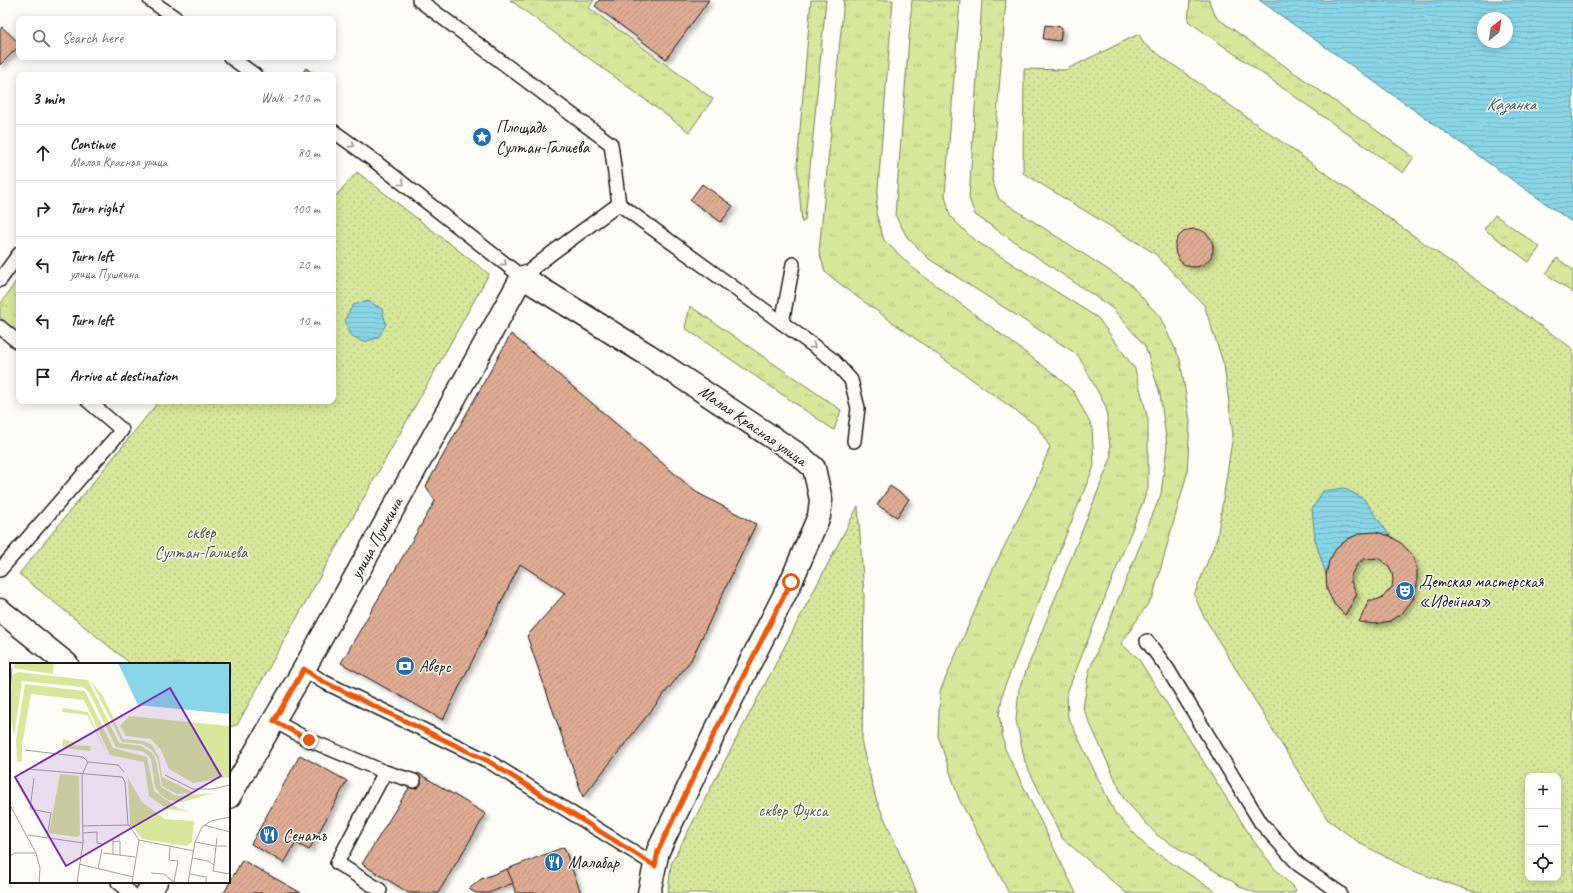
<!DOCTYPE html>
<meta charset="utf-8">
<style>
body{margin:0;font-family:Caveat,sans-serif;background:#f2f2f2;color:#222}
.controls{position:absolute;right:12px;bottom:12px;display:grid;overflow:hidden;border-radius:8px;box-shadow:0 2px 10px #0003}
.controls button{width:36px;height:36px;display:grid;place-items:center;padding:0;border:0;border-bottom:1px solid #e0e0e0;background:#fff;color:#222;font:20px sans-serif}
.compass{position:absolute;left:1477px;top:12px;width:36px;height:36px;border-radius:50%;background:#fff;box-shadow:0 2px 10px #0003;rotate:30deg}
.stop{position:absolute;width:12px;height:12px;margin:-9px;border:3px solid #ea580c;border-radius:50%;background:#fff}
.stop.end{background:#ea580c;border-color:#fff;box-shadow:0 1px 4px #0008}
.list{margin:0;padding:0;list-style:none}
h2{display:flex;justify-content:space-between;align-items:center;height:52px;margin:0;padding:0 16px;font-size:17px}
h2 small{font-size:13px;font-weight:400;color:#767676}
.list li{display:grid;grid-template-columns:26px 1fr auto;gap:12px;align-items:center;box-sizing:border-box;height:56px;padding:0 16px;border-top:1px solid #e0e0e0}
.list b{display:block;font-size:15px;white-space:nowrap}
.list p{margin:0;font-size:13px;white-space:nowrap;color:#767676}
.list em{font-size:13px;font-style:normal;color:#767676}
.icon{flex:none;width:22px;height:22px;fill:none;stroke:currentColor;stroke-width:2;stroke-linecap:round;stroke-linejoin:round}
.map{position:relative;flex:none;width:1573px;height:893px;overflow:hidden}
.search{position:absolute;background:#fff;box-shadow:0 2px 10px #0003;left:16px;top:16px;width:320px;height:44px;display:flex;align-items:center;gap:10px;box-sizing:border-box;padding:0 14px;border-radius:8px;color:#767676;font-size:15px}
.panel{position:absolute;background:#fff;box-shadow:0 2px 10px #0003;left:16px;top:72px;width:320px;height:332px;border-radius:8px}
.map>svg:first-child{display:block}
.grass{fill:url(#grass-tufts);stroke:#7a825c}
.park{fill:url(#park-dots);stroke:#7a825c;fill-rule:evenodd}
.water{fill:url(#water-rules);stroke:#5d8c96;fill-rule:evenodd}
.building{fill:url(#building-hatch);stroke:#1c1c1c;filter:url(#shadow)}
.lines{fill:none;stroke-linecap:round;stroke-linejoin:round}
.service-casing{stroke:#1c1c1c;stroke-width:16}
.minor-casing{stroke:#1c1c1c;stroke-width:25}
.service{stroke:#fdfcf7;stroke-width:13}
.minor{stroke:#fdfcf7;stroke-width:22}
.oneway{stroke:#989794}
.route{stroke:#ea580c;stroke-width:5}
.labels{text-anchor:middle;stroke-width:3;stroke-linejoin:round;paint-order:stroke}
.poi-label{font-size:17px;fill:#1c1c1c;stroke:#fdfcf7;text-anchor:start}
.street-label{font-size:17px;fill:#1c1c1c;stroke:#fdfcf7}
.park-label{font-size:17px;fill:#545942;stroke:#fdfcf7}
.water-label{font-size:18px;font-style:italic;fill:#425d63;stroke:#fdfcf7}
.inset-road{fill:none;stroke:#a3a29f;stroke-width:1}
.view{fill:#7b2cbf;fill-opacity:0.15;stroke:#7b2cbf;stroke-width:2}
.inset-edge{fill:none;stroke:#1c1c1c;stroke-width:2}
</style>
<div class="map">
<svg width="1573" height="893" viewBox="0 0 1573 893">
<defs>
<pattern id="grass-tufts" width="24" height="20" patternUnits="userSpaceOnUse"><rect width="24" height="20" fill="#d8e79b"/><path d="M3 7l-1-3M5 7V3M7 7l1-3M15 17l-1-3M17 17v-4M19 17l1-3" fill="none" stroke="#b9c685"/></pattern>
<pattern id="park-dots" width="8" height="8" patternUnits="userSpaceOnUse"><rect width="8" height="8" fill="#d8e79b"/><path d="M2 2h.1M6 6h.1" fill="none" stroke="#b9c685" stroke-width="1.8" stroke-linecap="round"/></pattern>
<pattern id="water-rules" width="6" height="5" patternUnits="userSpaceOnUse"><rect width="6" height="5" fill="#89d6e8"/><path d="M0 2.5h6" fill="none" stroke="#76b7c6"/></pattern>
<pattern id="building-hatch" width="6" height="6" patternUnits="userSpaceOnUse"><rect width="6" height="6" fill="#dfab93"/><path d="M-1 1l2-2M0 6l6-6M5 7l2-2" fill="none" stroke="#bf937e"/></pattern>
<filter id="shadow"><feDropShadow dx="3.5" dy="3.5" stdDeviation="2" flood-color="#0004"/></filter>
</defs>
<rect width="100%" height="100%" fill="#fdfcf7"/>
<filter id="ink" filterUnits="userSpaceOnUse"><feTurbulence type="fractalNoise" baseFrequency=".025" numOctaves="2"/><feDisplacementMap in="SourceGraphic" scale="8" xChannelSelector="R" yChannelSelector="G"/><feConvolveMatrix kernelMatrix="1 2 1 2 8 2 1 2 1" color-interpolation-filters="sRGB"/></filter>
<g filter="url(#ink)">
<!-- grass -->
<g class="grass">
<polygon points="510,0 594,0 589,8 713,99 689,132"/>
<polygon points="811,0 826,0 805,220 802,223 797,165"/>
<polygon points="844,0 893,0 876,213 884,240 913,268 1054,374 1074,392 1092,427 1094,466 1004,688 999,715 1005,749 1076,893 1009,893 959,799 938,736 940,691 992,571 1033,489 1050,447 1037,426 849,291 825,272 819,251"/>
<polygon points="912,0 960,0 945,195 950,216 973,239 1098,318 1135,369 1148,419 1148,489 1067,693 1068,717 1115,813 1147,847 1218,893 1126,893 1062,838 1025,762 1016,720 1019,689 1111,458 1106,407 1078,355 929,259 907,237 895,215"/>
<polygon points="982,0 1006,0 992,180 999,199 1130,284 1160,317 1180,359 1190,421 1187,474 1153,596 1121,644 1138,658 1253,840 1275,869 1296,890 1294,893 1256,893 1243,888 1158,836 1124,799 1083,708 1089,671 1161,494 1167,445 1160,394 1145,346 1112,308 975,215 969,198"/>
<polygon points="1190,0 1209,0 1212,9 1217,18 1414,157 1403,173 1188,21"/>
<polygon points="1495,215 1540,247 1529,262 1484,229"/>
<polygon points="1557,258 1573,270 1573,293 1546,274"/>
<polygon points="19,277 19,334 0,317 0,305"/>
<polygon points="690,306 841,410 834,430 685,328"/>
</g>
<!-- park -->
<g class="park">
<path d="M1139 34 1144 44 1573 349V893H1477L1413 871 1361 844 1327 819 1203 615 1194 595 1217 538 1233 435 1224 365 1204 305 1154 253 1023 173 1024 69 1065 70ZM1528 776H1558V878H1528Z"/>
<polygon points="357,172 489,274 237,725 229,727 229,664 131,664 19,574 159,401 333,401 333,199"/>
<polygon points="858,506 864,595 862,745 876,799 917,893 668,893 671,864"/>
</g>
<!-- water -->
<g class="water">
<path d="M1259 0H1573V223ZM1483 18H1507V42H1483Z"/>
<polygon points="368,301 382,309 386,324 378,338 363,342 349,334 345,319 353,305"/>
<path d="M1344 488 1364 499 1390 536C1355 527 1334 540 1326 575L1315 540 1312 509 1323 491Z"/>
</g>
<!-- building -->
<g class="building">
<polygon points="599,0 709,0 666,59 595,6"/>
<polygon points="1045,25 1062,27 1060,41 1043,39"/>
<polygon points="2,27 19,43 19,46 0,65 0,30"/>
<polygon points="306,68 315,75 301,75"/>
<polygon points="702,184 733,206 721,222 690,200"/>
<circle cx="1194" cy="248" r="19"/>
<polygon points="511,334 696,492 756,524 691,660 583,797 527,636 565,593 520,564 443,720 341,663 435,501 426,486"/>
<polygon points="890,486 909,499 897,517 877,505"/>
<polygon points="1376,532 1390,536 1402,544 1412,555 1417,569 1417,584 1413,599 1403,612 1390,621 1375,624 1359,622 1369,600 1376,600 1383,597 1392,587 1393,580 1392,573 1389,566 1378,558 1364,559 1358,563 1351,575 1351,582 1357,594 1345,615 1334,604 1327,590 1326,575 1329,561 1336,549 1348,539 1361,533"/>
<polygon points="300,755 347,781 309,850 296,843 284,863 251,844"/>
<polygon points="418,773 486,814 438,893 409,893 362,864"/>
<polygon points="564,847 581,893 516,893 507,869"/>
<polygon points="242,860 287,885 301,893 224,893"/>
<polygon points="507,869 513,883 489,893 476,893 469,889 481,879"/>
</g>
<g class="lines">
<!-- service casing -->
<g class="service-casing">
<g id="service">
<polyline points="150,0 177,19"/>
<polyline points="230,57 255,75"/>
<polyline points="333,131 372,159 522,277 552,253 619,204 611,144 419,0"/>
<polyline points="619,204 833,360 851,380 858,408 854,441"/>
<polyline points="0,280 19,254"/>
<polyline points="782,323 793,264"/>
<polyline points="0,327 19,343"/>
<polyline points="0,570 122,430 88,401"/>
<polyline points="1147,641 1167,668 1261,823 1299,865 1340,893"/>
<polyline points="304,669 322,681 488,761 655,865"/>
<polyline points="274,721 309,740 385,772 337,863 380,890"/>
<polyline points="385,772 414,781"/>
<polyline points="118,882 131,893"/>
</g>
</g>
<!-- minor casing -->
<g class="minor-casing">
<g id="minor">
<polyline points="0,610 67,664"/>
<polyline points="229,797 304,669 522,277 648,355 799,455 814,468 821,500 819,516 791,582 715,732 658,851 649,893"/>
<polyline points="147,893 156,882"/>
</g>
</g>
<!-- service -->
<use href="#service" class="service"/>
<!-- minor -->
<use href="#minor" class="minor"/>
</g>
<!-- one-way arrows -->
<defs><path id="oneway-chevron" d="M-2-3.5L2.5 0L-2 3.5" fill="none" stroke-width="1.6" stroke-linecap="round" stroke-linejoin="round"/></defs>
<g class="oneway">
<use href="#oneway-chevron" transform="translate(352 145) rotate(36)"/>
<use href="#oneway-chevron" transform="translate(402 183) rotate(39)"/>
<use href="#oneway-chevron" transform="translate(504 263) rotate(39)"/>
<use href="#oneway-chevron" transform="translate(813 346) rotate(36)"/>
</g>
</g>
<g class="lines" filter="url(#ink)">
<!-- route -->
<polyline class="route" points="309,740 274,721 304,669 322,681 488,761 655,866 658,851 715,732 791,582"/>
</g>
<!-- icons -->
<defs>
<g id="sight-disc" transform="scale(1)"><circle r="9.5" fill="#1f6fb2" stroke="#fdfcf7"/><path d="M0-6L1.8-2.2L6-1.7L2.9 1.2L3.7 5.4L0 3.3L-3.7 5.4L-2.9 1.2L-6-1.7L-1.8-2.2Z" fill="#fff"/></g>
<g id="theatre-disc" transform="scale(1)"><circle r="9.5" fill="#1f6fb2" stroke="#fdfcf7"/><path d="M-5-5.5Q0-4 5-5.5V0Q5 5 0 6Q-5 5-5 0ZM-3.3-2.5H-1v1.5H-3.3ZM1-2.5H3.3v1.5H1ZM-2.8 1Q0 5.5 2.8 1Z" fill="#fff"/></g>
<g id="bank-disc" transform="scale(1)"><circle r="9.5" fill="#1f6fb2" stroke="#fdfcf7"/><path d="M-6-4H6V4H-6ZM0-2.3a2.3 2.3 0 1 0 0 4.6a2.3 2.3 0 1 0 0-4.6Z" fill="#fff"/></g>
<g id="restaurant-disc" transform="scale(1)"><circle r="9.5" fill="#1f6fb2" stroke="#fdfcf7"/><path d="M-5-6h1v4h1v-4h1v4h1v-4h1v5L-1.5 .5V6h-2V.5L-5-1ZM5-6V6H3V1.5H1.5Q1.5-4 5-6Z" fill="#fff"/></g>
</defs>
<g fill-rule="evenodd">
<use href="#sight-disc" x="482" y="137"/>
<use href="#theatre-disc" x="1405" y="591"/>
<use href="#bank-disc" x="405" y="666"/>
<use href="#restaurant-disc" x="269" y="835"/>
<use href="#restaurant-disc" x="554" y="862"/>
</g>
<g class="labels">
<!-- poi labels -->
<g class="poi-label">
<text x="496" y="133">Площадь<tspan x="496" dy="20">Султан-Галиева</tspan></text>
<text x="1419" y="587">Детская мастерская<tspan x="1419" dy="20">«Идейная»</tspan></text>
<text x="419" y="672">Аверс</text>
<text x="283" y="841">Сенатъ</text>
<text x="568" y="868">Малабар</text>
</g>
<!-- street labels -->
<g class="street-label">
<text transform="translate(753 425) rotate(35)" y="6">Малая Красная улица</text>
<text transform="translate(376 538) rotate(-61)" y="6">улица Пушкина</text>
</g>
<!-- park labels -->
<g class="park-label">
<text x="201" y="538">сквер<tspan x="201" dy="20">Султан-Галиева</tspan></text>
<text x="793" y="816">cквер Фукса</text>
</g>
<!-- water labels -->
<g class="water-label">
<text x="1511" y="110">Казанка</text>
</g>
</g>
<!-- overview -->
<g transform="translate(10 663)">
<rect width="220" height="220" fill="#fdfcf7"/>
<path d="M5 0H44L43 11 3 5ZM8 9 78 17 109 80 131 83 142 90 146 97 151 124 166 133 203 130 173 139 158 137 150 131 145 124 141 96 137 91 131 88 106 84 79 29 73 24 12 18 4 74 0 48 2 12ZM81 18 93 33 113 76 133 78 142 82 149 94 152 114 184 130 167 131 152 123 148 97 142 87 132 81 112 79ZM15 21 75 28 103 85 137 94 144 128 168 145 180 149 157 146 139 133 134 99 100 92 74 37 21 31 12 82V99L7 98 6 77ZM53 45 78 49 97 91 77 52 52 49ZM53 76 64 79V82L81 83 80 88 52 85Z" fill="#d8e79b"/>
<path d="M119 53 220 63V114L183 120 159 106 151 87 141 76 116 73 110 63ZM50 111 69 113 70 172 67 174 39 170ZM118 115 132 139 155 156 184 158 182 179 177 183 132 176 120 161Z" fill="#d8e79b"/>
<path d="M108 0H220V51L128 42Z" fill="#89d6e8"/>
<path class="inset-road" d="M0 30 2 5M15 87 73 94 78 99 72 112 73 180 67 220M78 99 108 102 114 109M18 106 112 114 115 119 118 161 129 177M155 112 183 126H203L220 122M24 115 20 146 41 150 37 174M0 142 26 190 30 205 29 220M194 162 220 169M73 163 119 162M73 170 87 169V180L93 181M18 172 73 180M103 175V191M207 175 206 183H217M129 177 184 188M102 179 110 178V192M185 179 206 183 204 202M160 184 159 197 168 198 164 219M93 190 125 194M0 193 5 190H26M182 195 198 198 204 202 203 208 220 211M69 201 123 214M88 206 92 186M141 210 154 211 165 220M180 211 196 214V220M122 220 129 177M178 220 185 179 192 164 201 158 220 154"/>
<path class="view" d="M160 25 211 113 56 203 5 114Z"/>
<rect width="220" height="220" class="inset-edge"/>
</g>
</svg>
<div class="controls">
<button>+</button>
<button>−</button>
<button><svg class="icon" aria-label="locate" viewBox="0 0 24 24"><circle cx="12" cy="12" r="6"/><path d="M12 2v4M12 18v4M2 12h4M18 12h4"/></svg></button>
</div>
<svg class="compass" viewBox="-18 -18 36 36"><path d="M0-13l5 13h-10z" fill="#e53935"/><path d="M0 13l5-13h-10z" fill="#767676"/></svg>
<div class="stop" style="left:791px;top:582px"></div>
<div class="stop end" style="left:309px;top:740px"></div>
<div class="search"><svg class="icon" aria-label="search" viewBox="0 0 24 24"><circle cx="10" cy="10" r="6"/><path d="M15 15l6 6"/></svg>Search here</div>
<section class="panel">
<h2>3 min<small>Walk · 210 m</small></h2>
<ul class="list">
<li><svg class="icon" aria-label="ahead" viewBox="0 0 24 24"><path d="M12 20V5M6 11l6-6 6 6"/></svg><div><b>Continue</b><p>Малая Красная улица</p></div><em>80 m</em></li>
<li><svg class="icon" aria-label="right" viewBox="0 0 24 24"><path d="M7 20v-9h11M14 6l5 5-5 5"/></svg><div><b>Turn right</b></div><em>100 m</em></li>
<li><svg class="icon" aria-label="left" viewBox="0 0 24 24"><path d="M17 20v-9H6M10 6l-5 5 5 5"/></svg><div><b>Turn left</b><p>улица Пушкина</p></div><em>20 m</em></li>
<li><svg class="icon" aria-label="left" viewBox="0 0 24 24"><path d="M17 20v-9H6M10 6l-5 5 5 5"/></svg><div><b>Turn left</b></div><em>10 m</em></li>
<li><svg class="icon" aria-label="arrive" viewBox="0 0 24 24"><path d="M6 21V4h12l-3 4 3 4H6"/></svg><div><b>Arrive at destination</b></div></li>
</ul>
</section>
</div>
